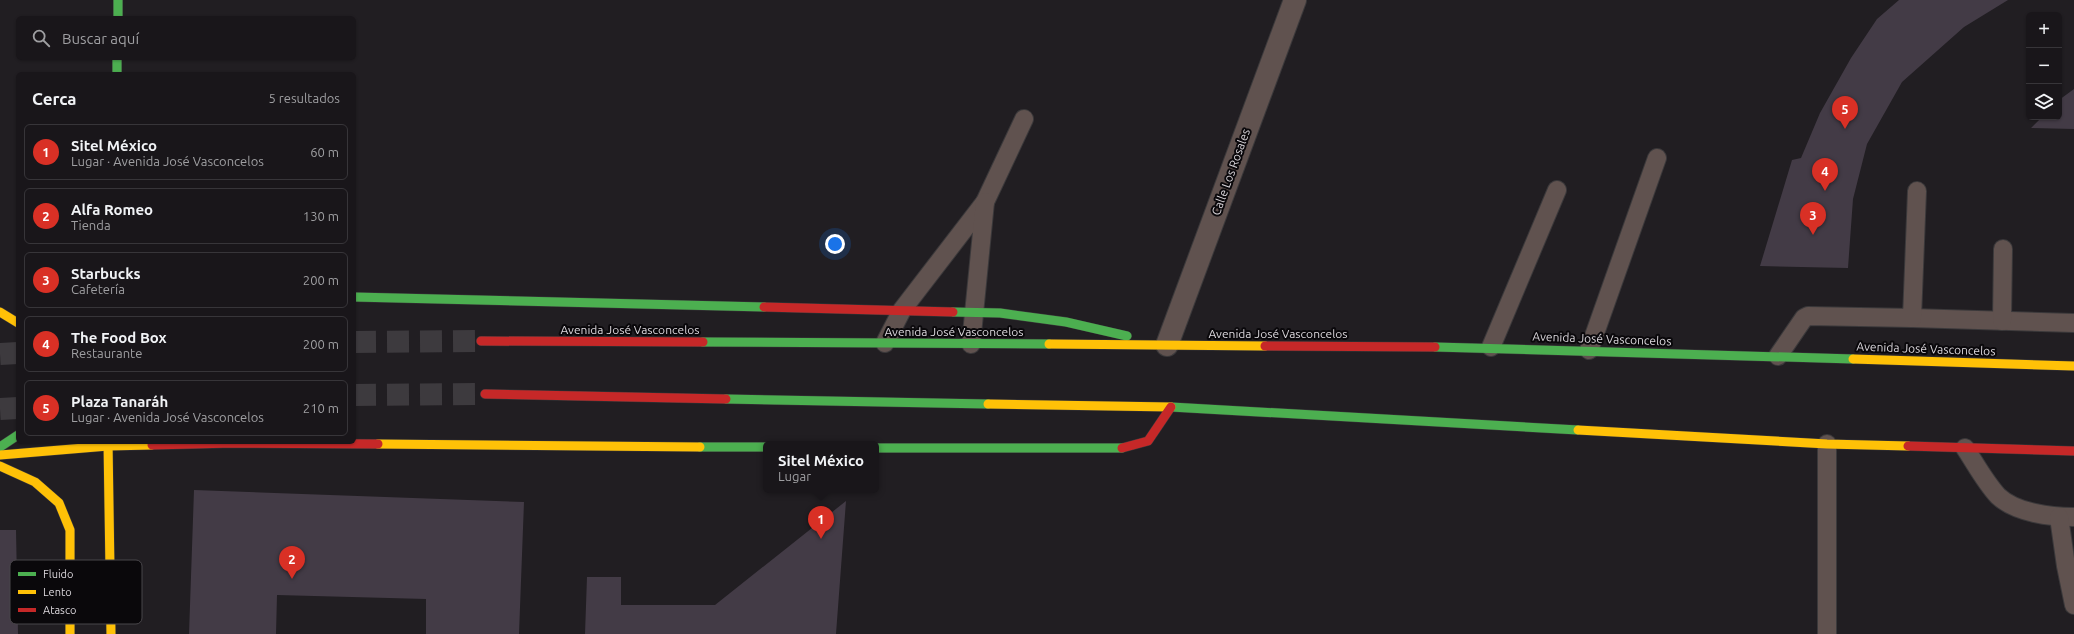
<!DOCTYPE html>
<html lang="es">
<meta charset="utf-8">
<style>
body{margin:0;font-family:Ubuntu,sans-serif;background:#221f23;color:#f1f3f6}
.controls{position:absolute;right:12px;top:12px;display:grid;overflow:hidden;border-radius:6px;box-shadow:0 1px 3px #0004}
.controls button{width:36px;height:36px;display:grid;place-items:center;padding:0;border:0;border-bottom:1px solid #373539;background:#19161a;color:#f1f3f6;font:20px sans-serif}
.you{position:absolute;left:835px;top:244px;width:14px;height:14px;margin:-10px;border:3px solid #fff;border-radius:50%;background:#1a73e8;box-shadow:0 0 0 6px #1a73e833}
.badge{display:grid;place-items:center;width:26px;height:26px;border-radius:50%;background:#d93025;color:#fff;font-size:13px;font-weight:700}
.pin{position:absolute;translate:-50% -33px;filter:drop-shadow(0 1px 2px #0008)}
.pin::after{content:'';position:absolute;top:21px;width:14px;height:12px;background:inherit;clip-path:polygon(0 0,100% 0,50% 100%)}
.popup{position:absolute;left:763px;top:441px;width:116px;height:52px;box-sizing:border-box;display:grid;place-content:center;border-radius:6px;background:#19161a;filter:drop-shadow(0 1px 3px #0005);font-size:13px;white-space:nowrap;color:#9f9fa2}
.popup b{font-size:15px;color:#f1f3f6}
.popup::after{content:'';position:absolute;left:50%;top:100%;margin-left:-8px;border:8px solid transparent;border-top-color:#19161a}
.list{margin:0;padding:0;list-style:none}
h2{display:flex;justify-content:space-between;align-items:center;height:52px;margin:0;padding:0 16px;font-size:17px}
h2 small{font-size:13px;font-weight:400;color:#9f9fa2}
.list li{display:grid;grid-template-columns:26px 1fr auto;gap:12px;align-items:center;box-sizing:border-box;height:56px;margin:0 8px 8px;padding:0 8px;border:1px solid #373539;border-radius:6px}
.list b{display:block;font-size:15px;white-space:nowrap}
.list p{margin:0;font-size:13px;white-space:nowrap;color:#9f9fa2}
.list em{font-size:13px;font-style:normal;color:#9f9fa2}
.icon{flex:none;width:22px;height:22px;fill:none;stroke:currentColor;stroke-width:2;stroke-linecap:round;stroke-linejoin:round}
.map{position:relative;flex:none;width:2074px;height:634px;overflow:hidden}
.search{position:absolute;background:#19161a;box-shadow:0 1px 3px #0004;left:16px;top:16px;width:340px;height:44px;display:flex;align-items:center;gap:10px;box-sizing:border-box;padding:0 14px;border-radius:6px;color:#9f9fa2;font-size:15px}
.panel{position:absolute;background:#19161a;box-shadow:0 1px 3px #0004;left:16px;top:72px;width:340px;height:372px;border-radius:6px}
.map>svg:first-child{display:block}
.building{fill:#433b46}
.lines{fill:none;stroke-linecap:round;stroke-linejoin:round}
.secondary-tunnel{stroke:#3d3a3e;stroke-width:22;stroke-dasharray:22 11;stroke-linecap:butt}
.lane-casing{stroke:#3b393b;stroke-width:20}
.street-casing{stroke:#3b393b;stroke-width:24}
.fast-casing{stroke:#3b393b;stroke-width:10}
.slow-casing{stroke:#3b393b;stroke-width:10}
.jam-casing{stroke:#3b393b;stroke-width:10}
.lane{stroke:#60524f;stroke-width:18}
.street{stroke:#60524f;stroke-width:22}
.fast{stroke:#4caf50;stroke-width:9}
.slow{stroke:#ffc107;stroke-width:9}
.jam{stroke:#c62828;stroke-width:9}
.labels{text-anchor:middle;stroke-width:4;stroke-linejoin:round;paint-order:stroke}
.street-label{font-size:12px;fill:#dbd7dc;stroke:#0a080b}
.key{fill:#0a080b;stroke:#49464a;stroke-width:1}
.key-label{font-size:11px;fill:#dbd7dc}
</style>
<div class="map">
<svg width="2074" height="634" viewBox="0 0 2074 634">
<rect width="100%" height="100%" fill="#211e22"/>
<!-- building -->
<g class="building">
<polygon points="1899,0 2008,0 1964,27 1902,82 1867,144 1853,199 1848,268 1760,266 1792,160 1801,158 1820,113 1851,58 1877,19"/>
<polygon points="2074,89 2074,129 2031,128 2042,117 2059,117 2059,100"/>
<polygon points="194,490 524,502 519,634 426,634 426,599 277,595 276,634 189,634"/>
<polygon points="846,501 836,634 585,634 587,577 621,577 621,605 715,605"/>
<polygon points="0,530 16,530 18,634 0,634"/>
</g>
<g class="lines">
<!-- secondary-tunnel -->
<g class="secondary-tunnel">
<polyline points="354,342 481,341"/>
<polyline points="0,354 18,353"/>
<polyline points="354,395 485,394"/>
<polyline points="0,409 18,408"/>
</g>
<!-- lane casing -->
<g class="lane-casing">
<g id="lane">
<polyline points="1912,318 2074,323"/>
<polyline points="2002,321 2003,249"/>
<polyline points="885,343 902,310 985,202 1024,119"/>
<polyline points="971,344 985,202"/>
<polyline points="1491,347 1557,190"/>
<polyline points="1589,350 1657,158"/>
<polyline points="1778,356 1804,318 1808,316 1912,318 1917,191"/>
<polyline points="1827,444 1827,634"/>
<path d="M1965 448C1975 463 1985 482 1998 496 2016 513 2051 517 2074 517"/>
<polyline points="2059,517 2066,566 2074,605"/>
</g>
</g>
<!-- street casing -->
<g class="street-casing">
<polyline id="street" points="1167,345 1295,0"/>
</g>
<!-- fast casing -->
<g class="fast-casing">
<g id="fast">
<polyline points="118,0 118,18"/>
<polyline points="117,58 117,74"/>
<polyline points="354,297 764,307"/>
<polyline points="953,312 1000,313 1066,322 1127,336"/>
<polyline points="703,342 1049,344"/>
<polyline points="1435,347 1853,359"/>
<polyline points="726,399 988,404"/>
<polyline points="1171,407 1578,430"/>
<polyline points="0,447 18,435"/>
<polyline points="700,447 766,447"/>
<polyline points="876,448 1122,448"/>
</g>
</g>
<!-- slow casing -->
<g class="slow-casing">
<g id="slow">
<polyline points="0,312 18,323"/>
<polyline points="1049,344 1265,346"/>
<polyline points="1853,359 2074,366"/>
<polyline points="988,404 1171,407"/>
<polyline points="1578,430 1827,444 1908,446"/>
<polyline points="108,442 111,634"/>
<polyline points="378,444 700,447"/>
<polyline points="0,455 108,446 152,445"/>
<polyline points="0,466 35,482 59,503 70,530 70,634"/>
</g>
</g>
<!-- jam casing -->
<g class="jam-casing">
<g id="jam">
<polyline points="764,307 953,312"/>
<polyline points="481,341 703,342"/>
<polyline points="1265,346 1435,347"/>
<polyline points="485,394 726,399"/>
<polyline points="152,445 233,443 378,444"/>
<polyline points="1908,446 2074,451"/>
<polyline points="1122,448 1148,441 1171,407"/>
</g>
</g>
<!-- lane -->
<use href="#lane" class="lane"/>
<!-- street -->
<use href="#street" class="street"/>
<!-- fast -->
<use href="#fast" class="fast"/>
<!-- slow -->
<use href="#slow" class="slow"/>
<!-- jam -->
<use href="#jam" class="jam"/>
</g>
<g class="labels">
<!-- street labels -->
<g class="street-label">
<text transform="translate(1231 172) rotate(-70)" y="4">Calle Los Rosales</text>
<text x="630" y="334">Avenida José Vasconcelos</text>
<text x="954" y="336">Avenida José Vasconcelos</text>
<text x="1278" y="338">Avenida José Vasconcelos</text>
<text transform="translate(1602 339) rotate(2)" y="4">Avenida José Vasconcelos</text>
<text transform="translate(1926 349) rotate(2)" y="4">Avenida José Vasconcelos</text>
</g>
</g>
<!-- legend -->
<rect x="10" y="560" width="132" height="64" rx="6" class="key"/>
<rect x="18" y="572" width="18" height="4" fill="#4caf50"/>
<rect x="18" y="590" width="18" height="4" fill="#ffc107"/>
<rect x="18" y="608" width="18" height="4" fill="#c62828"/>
<g class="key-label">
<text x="43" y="578">Fluido</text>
<text x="43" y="596">Lento</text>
<text x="43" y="614">Atasco</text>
</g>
</svg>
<div class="controls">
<button>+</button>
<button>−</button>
<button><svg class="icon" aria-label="layers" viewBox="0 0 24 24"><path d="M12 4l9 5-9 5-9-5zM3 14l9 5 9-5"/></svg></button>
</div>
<div class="you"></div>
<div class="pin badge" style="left:821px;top:539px">1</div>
<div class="popup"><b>Sitel México</b>Lugar</div>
<div class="pin badge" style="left:292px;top:579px">2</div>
<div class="pin badge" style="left:1813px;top:235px">3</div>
<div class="pin badge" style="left:1825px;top:191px">4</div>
<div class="pin badge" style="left:1845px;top:129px">5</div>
<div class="search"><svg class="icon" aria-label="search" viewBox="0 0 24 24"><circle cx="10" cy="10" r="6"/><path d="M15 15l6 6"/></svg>Buscar aquí</div>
<section class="panel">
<h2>Cerca<small>5 resultados</small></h2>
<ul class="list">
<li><span class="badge">1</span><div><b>Sitel México</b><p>Lugar · Avenida José Vasconcelos</p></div><em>60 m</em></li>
<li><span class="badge">2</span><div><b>Alfa Romeo</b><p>Tienda</p></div><em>130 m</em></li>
<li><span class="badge">3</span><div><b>Starbucks</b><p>Cafetería</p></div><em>200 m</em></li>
<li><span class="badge">4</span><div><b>The Food Box</b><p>Restaurante</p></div><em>200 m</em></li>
<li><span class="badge">5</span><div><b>Plaza Tanaráh</b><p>Lugar · Avenida José Vasconcelos</p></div><em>210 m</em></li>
</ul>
</section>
</div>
